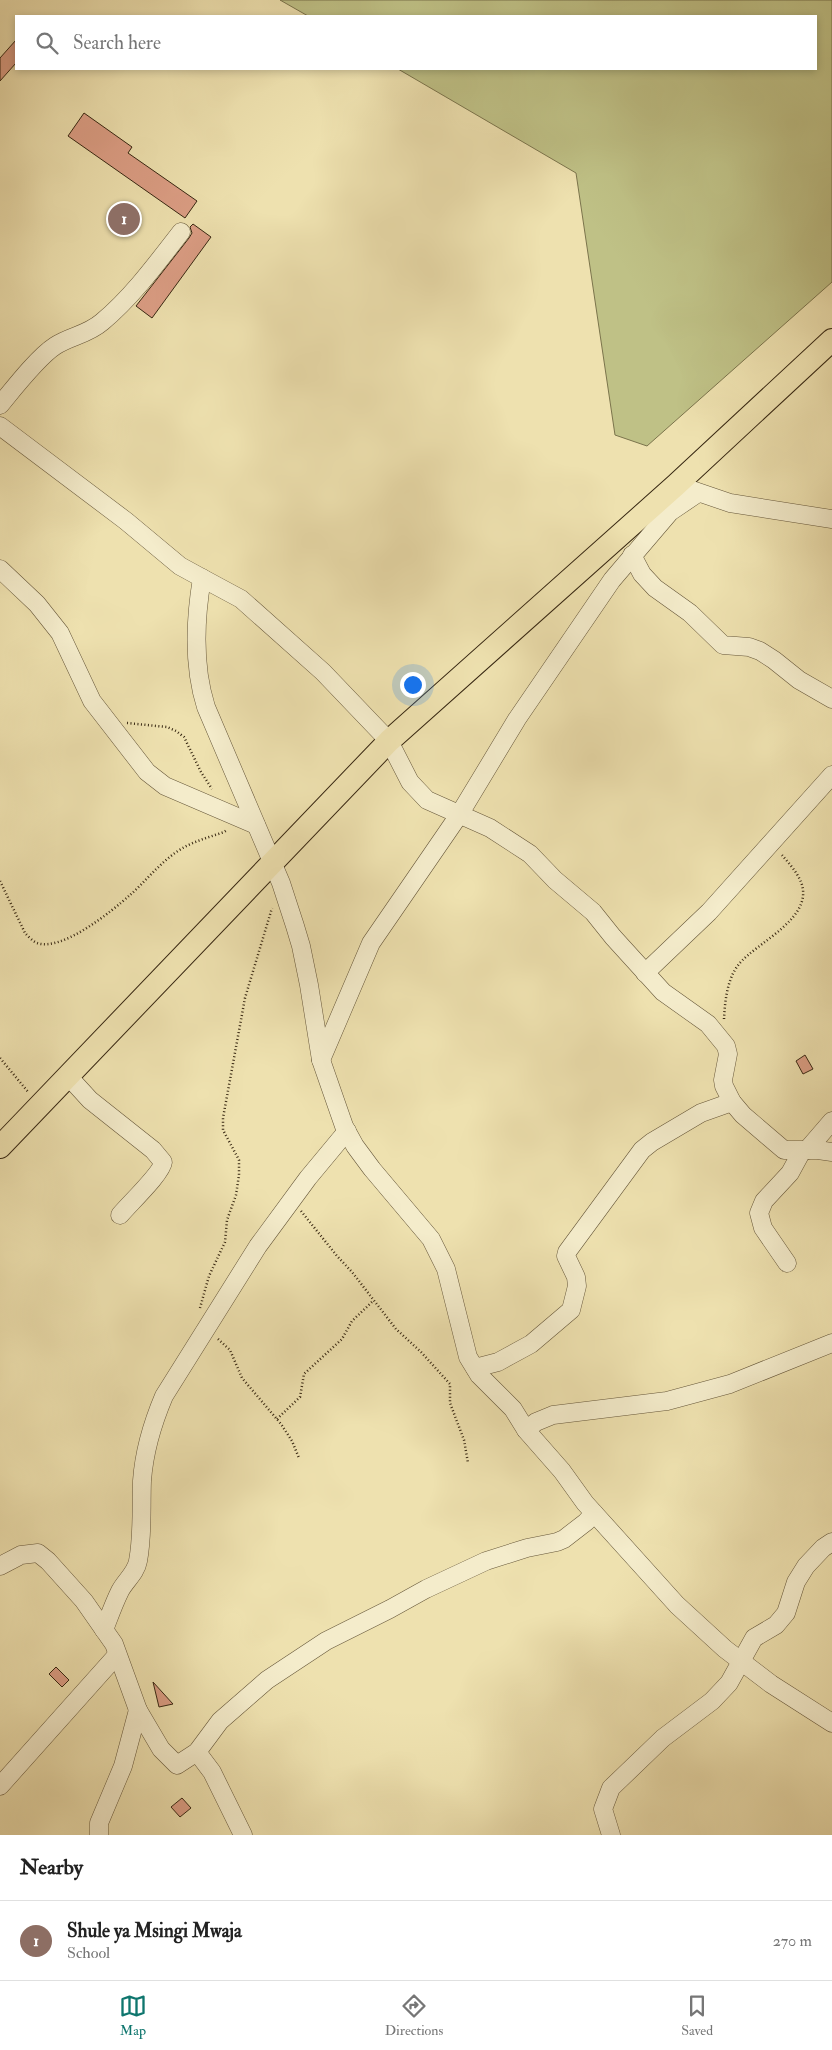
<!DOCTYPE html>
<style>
body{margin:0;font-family:"IM FELL Double Pica",serif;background:#f2f2f2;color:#222}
.you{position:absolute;left:412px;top:684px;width:18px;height:18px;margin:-12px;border:4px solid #fff;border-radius:50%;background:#1a73e8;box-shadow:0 0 0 8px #1a73e833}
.badge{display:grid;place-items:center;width:32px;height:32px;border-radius:50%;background:#0f766e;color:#fff;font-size:16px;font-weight:700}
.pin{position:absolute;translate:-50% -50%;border:2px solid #fff;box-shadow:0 1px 5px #0006}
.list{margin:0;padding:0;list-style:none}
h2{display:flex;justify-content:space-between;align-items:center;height:65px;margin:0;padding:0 20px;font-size:21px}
h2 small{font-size:16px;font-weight:400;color:#767676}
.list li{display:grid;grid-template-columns:32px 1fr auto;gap:15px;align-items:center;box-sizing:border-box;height:80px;padding:0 20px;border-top:1px solid #e0e0e0}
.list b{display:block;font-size:19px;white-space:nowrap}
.list p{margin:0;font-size:16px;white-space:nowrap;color:#767676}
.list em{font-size:16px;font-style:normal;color:#767676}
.icon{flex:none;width:28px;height:28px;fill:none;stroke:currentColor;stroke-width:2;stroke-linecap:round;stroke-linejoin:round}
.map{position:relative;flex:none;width:832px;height:1835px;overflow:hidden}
.search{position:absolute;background:#fff;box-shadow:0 2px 8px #0003;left:15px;right:15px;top:15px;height:55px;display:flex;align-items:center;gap:12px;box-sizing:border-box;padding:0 18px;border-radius:0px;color:#767676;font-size:19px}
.sheet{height:145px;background:#fff}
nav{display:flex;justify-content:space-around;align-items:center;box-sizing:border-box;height:70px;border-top:1px solid #e0e0e0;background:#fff;font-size:14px;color:#767676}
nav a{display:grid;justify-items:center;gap:2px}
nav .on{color:#0f766e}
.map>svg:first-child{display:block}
.green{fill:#bfc186;stroke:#7b744c}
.building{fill:#dc9e85;stroke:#372712}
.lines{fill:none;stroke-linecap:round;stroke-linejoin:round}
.minor-casing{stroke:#655639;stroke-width:19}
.major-casing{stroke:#372712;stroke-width:24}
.path{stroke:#372712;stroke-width:2.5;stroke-dasharray:1 2.5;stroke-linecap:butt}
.minor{stroke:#f4eccb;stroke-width:18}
.major{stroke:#eee1af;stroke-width:22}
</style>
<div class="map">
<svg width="832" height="1835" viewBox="0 0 832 1835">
<rect width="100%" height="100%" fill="#eee1af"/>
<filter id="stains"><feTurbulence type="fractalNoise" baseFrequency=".004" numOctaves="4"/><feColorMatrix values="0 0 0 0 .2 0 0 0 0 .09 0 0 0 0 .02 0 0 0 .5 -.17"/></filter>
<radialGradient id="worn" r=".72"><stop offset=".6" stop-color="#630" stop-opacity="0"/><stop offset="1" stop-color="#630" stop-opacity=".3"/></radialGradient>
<!-- green -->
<polygon class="green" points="280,0 832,0 832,282 647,446 615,435 576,173 398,69 816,69 816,16 308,16"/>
<!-- building -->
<g class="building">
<polygon points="16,40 16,63 0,81 0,58"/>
<polygon points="84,113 132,147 128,153 197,201 185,218 68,136"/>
<polygon points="193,224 211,237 152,318 136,306 189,238 192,233 190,227"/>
<polygon points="805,1055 813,1069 803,1074 796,1061"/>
<polygon points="56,1667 69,1680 62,1687 49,1674"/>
<polygon points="153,1682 173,1704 159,1707"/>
<polygon points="182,1798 191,1808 180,1817 171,1807"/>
</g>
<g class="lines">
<!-- minor casing -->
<g class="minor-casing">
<g id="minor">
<path d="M0 405C14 388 38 357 55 346 70 336 87 335 102 322 132 297 157 263 181 232"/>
<path d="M0 426 126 521 180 566 202 578C195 620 193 666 206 707L281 883 295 926 301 946 309 985 321 1060 344 1126 355 1146 372 1169 431 1239 446 1269 468 1357 479 1375 513 1409 526 1430 562 1471 585 1503 677 1605 725 1649 771 1684 832 1723"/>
<polyline points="689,489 730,503 832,519"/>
<polyline points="632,555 642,574 655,588 690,613 723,645 749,647 760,651 774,660 799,680 832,699"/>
<polyline points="0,569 37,604 60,633 92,701 147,772 165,786 256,825"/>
<polyline points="202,578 241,599 323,672 389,741 410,782 427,800 490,828 530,854 555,880 593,912 613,937 663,992 708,1024 726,1046 728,1054 723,1080 724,1086 732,1102 743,1115 784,1150 818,1150 832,1152"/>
<polyline points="645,973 709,912 832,775"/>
<polyline points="321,1060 371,943 459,815 517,719 612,580 670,512 698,493"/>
<path d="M68 1076 90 1100 153 1150 163 1162C162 1173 129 1204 120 1215"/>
<polyline points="807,1150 832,1121"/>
<polyline points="787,1263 763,1228 759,1213 764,1201 790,1173 802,1151"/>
<polyline points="475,1368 498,1362 531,1344 571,1310 577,1286 576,1277 566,1256 567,1252 642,1150 652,1142 701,1113 732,1102"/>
<polyline points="526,1430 536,1422 553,1415 667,1401 730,1384 832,1343"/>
<polyline points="0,1566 21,1555 38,1553 48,1561 84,1601 114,1644 138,1710 161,1749 177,1765 197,1752 220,1721 267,1680 326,1641 390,1609 426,1589 486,1561 527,1548 557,1542 564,1539 586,1522 594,1513"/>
<path d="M104 1630C109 1617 114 1603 120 1591 125 1581 136 1573 138 1561 143 1535 141 1508 142 1481 144 1452 153 1422 164 1396L258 1246 308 1178 347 1131"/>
<polyline points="197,1752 212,1772 243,1835"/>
<polyline points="0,1786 117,1655"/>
<polyline points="99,1835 99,1823 123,1766 138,1710"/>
<polyline points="611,1835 603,1809 611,1788 663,1738 712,1701 729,1683 754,1638 776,1625 786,1613 796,1582 806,1566 823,1548 832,1542"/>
</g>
</g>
<!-- major casing -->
<g class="major-casing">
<polyline id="major" points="0,1147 389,741 676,485 832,340"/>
</g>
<!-- path -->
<g class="path">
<polyline points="127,723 167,727 176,731 184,737 201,772 212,789"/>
<path d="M0 881 25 933C28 936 32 941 37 943 62 952 112 911 130 895 145 882 158 865 175 853 190 842 207 838 224 832L227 830"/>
<path d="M724 1019C725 1001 727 979 739 964 757 942 815 918 801 882 797 872 788 862 781 854"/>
<polyline points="0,1058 29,1093"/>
<polyline points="301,1211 337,1256 352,1272 396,1329 421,1352 450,1384 450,1403 464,1440 468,1463"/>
<polyline points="200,1308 209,1276 225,1242 227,1220 236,1195 239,1175 239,1160 223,1130 223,1118 245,998 272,908"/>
<polyline points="218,1339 230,1350 242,1378 281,1424 292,1441 299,1458"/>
<polyline points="277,1419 300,1397 304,1374 342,1339 352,1321 373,1301"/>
</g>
<!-- minor -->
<use href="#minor" class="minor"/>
<!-- major -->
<use href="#major" class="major"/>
</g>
<rect width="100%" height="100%" filter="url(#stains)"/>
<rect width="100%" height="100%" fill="url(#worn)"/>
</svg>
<div class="you"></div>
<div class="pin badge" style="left:124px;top:219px;background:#8d6e63">1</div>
<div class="search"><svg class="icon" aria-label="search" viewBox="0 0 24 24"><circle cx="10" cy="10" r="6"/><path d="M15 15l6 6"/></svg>Search here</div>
</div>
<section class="sheet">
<h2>Nearby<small></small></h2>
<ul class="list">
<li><span class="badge" style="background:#8d6e63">1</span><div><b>Shule ya Msingi Mwaja</b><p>School</p></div><em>270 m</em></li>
</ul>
</section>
<nav>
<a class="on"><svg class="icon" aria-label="map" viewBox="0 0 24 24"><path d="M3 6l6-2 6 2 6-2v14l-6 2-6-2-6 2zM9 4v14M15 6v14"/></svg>Map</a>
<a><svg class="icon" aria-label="directions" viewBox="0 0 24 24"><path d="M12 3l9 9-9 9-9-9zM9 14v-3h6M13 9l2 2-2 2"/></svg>Directions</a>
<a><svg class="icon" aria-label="saved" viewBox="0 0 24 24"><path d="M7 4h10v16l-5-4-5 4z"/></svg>Saved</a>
</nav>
